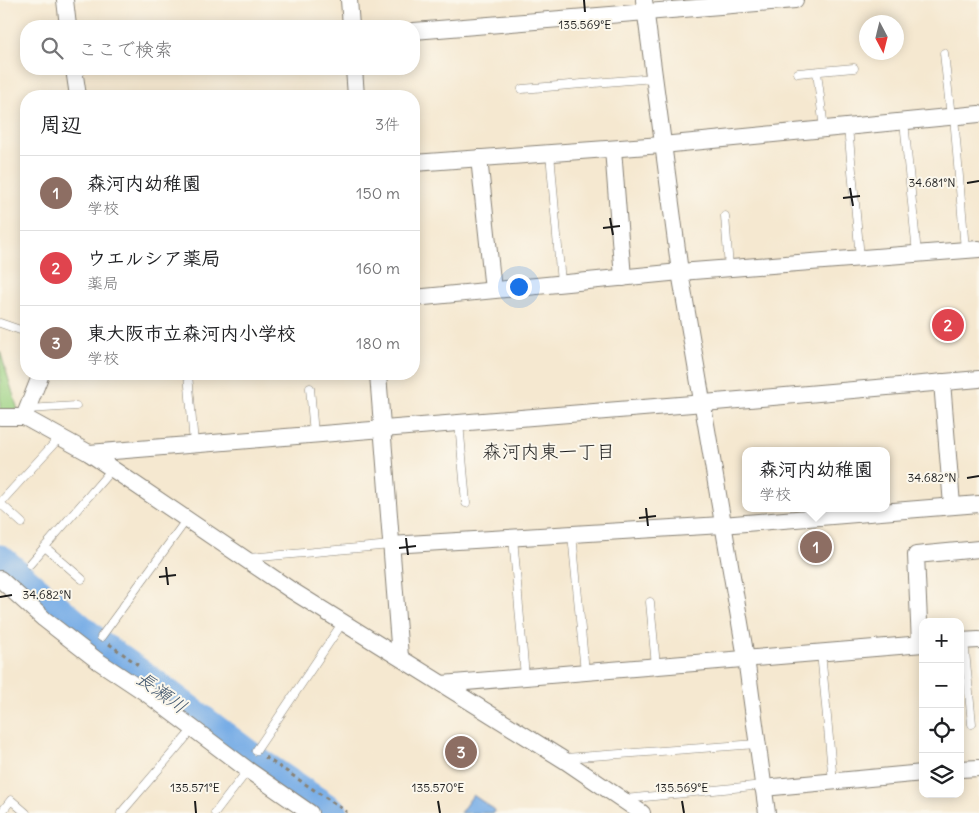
<!DOCTYPE html>
<html lang="ja">
<meta charset="utf-8">
<style>
body{margin:0;font-family:Delius,"Klee One",sans-serif;background:#f6f6f6;color:#202124}
.controls{position:absolute;right:15px;bottom:15px;display:grid;overflow:hidden;border-radius:10px;box-shadow:0 2px 12px #0003}
.controls button{width:45px;height:45px;display:grid;place-items:center;padding:0;border:0;border-bottom:1px solid #e0e0e0;background:#fff;color:#202124;font:25px sans-serif}
.compass{position:absolute;left:859px;top:15px;width:45px;height:45px;border-radius:50%;background:#fff;box-shadow:0 2px 12px #0003;rotate:173deg}
.you{position:absolute;left:518px;top:286px;width:18px;height:18px;margin:-12px;border:4px solid #fff;border-radius:50%;background:#1a73e8;box-shadow:0 0 0 8px #1a73e833}
.badge{display:grid;place-items:center;width:32px;height:32px;border-radius:50%;background:#0b8043;color:#fff;font-size:16px;font-weight:700}
.pin{position:absolute;translate:-50% -50%;border:2px solid #fff;box-shadow:0 1px 5px #0006}
.popup{position:absolute;left:742px;top:447px;width:148px;height:65px;box-sizing:border-box;display:grid;place-content:center;border-radius:10px;background:#fff;filter:drop-shadow(0 1px 4px #0005);font-size:16px;white-space:nowrap;color:#757577}
.popup b{font-size:19px;color:#202124}
.popup::after{content:'';position:absolute;left:50%;top:100%;margin-left:-10px;border:10px solid transparent;border-top-color:#fff}
.list{margin:0;padding:0;list-style:none}
h2{display:flex;justify-content:space-between;align-items:center;height:65px;margin:0;padding:0 20px;font-size:21px}
h2 small{font-size:16px;font-weight:400;color:#757577}
.list li{display:grid;grid-template-columns:32px 1fr auto;gap:15px;align-items:center;box-sizing:border-box;height:75px;padding:0 20px;border-top:1px solid #e0e0e0}
.list b{display:block;font-size:19px;white-space:nowrap}
.list p{margin:0;font-size:16px;white-space:nowrap;color:#757577}
.list em{font-size:16px;font-style:normal;color:#757577}
.icon{flex:none;width:28px;height:28px;fill:none;stroke:currentColor;stroke-width:2;stroke-linecap:round;stroke-linejoin:round}
.map{position:relative;flex:none;width:979px;height:813px;overflow:hidden}
.search{position:absolute;background:#fff;box-shadow:0 2px 12px #0003;left:20px;top:20px;width:400px;height:55px;display:flex;align-items:center;gap:12px;box-sizing:border-box;padding:0 18px;border-radius:20px;color:#757577;font-size:19px}
.panel{position:absolute;background:#fff;box-shadow:0 2px 12px #0003;left:20px;top:90px;width:400px;height:290px;border-radius:20px}
.map>svg:first-child{display:block}
.green{fill:#9cd183;stroke:#5c7650}
.water{fill:#78ade6;stroke:#4a6481}
.lines{fill:none;stroke-linecap:round;stroke-linejoin:round}
.river{stroke:#78ade6;stroke-width:31}
.service-casing{stroke:#888276;stroke-width:9}
.minor-casing{stroke:#888276;stroke-width:18}
.path{stroke:#888276;stroke-width:3;stroke-dasharray:4 4;stroke-linecap:butt}
.service{stroke:#fff;stroke-width:8}
.minor{stroke:#fff;stroke-width:16}
.ticks{fill:none;stroke:#1c1c1c;stroke-width:2}
.labels{text-anchor:middle;stroke-width:4;stroke-linejoin:round;paint-order:stroke}
.neighbourhood-label{font-size:19px;fill:#1c1c1c;stroke:#fbf7ec}
.water-label{font-size:19px;font-style:italic;fill:#41566d;stroke:#fbf7ec}
.ticks-label{font-size:12px;text-anchor:middle;fill:#1c1c1c;stroke:#fbf7ec;stroke-width:4;stroke-linejoin:round;paint-order:stroke}
</style>
<div class="map">
<svg width="979" height="813" viewBox="0 0 979 813">
<rect width="100%" height="100%" fill="#fbf7ec"/>
<filter id="ink" filterUnits="userSpaceOnUse"><feTurbulence type="fractalNoise" baseFrequency=".02" numOctaves="2"/><feDisplacementMap in="SourceGraphic" scale="10" xChannelSelector="R" yChannelSelector="G"/><feConvolveMatrix kernelMatrix="1 2 1 2 8 2 1 2 1" color-interpolation-filters="sRGB"/></filter>
<filter id="wash" filterUnits="userSpaceOnUse"><feTurbulence type="fractalNoise" baseFrequency=".0096" numOctaves="4" result="noise"/><feDisplacementMap in="SourceGraphic" scale="20" xChannelSelector="R" yChannelSelector="G"/><feGaussianBlur stdDeviation="1.12" result="paint"/><feColorMatrix in="noise" values="0 0 0 0 0 0 0 0 0 0 0 0 0 0 0 0 0 1.4 0 .05"/><feComposite in="paint" operator="in"/></filter>
<g filter="url(#wash)">
<rect width="100%" height="100%" fill="#f5e8d0"/>
<!-- green -->
<polygon class="green" points="0,351 18,410 0,410"/>
<!-- water -->
<polygon class="water" points="473,795 495,810 493,813 460,813"/>
<g class="lines">
<!-- river -->
<polyline class="river" points="0,560 100,646 158,687 260,764 333,813"/>
</g>
</g>
<g filter="url(#ink)">
<g class="lines">
<!-- service casing -->
<g class="service-casing">
<g id="service">
<polyline points="944,53 951,117"/>
<polyline points="817,72 824,129"/>
<polyline points="798,73 854,68"/>
<polyline points="522,89 654,78"/>
<polyline points="954,116 965,250"/>
<polyline points="904,121 917,254"/>
<polyline points="848,127 860,258"/>
<polyline points="550,153 561,283"/>
<polyline points="725,216 729,268"/>
<polyline points="0,323 26,332"/>
<polyline points="188,374 194,444"/>
<polyline points="310,388 314,434"/>
<polyline points="28,409 76,406"/>
<polyline points="459,422 466,503"/>
<polyline points="0,503 60,437"/>
<polyline points="0,503 22,523"/>
<polyline points="572,534 585,672"/>
<polyline points="513,537 525,677"/>
<polyline points="45,547 82,579"/>
<polyline points="249,558 391,545"/>
<polyline points="30,564 113,468"/>
<polyline points="650,602 656,666"/>
<polyline points="101,637 187,519"/>
<polyline points="964,641 972,724"/>
<polyline points="821,652 833,782"/>
<polyline points="256,751 343,622"/>
<polyline points="565,758 757,744"/>
<polyline points="625,799 763,785"/>
<polyline points="1,813 11,800 26,813"/>
<polyline points="121,813 193,729"/>
<polyline points="215,813 248,770"/>
</g>
</g>
<!-- minor casing -->
<g class="minor-casing">
<g id="minor">
<polyline points="65,0 68,26"/>
<polyline points="349,0 351,26"/>
<polyline points="644,0 680,272 746,658 767,813"/>
<polyline points="414,31 795,0"/>
<polyline points="74,69 78,96"/>
<polyline points="354,69 356,96"/>
<polyline points="613,149 623,278"/>
<polyline points="479,158 493,290"/>
<polyline points="414,163 662,145 979,114"/>
<polyline points="414,298 680,272 979,249"/>
<polyline points="378,374 400,657"/>
<polyline points="942,382 952,505"/>
<polyline points="0,417 24,417 89,453 291,590 564,760 642,813"/>
<polyline points="24,417 41,374"/>
<polyline points="89,453 704,403 979,379"/>
<polyline points="391,545 722,525 979,504"/>
<polyline points="0,579 44,619 98,661 146,693 248,770 310,813"/>
<polyline points="960,641 979,640"/>
<polyline points="920,644 916,555 979,549"/>
<polyline points="442,684 923,644"/>
<polyline points="960,769 979,768"/>
<polyline points="763,788 923,773"/>
</g>
</g>
<!-- path -->
<g class="path">
<polyline points="109,644 137,664 135,667"/>
<polyline points="265,757 347,812"/>
</g>
<!-- service -->
<use href="#service" class="service"/>
<!-- minor -->
<use href="#minor" class="minor"/>
</g>
</g>
<!-- ticks -->
<path class="ticks" d="M584 0 585 12M967 183 979 181M850 188 853 206M843 198 860 196M610 218 613 235M603 228 620 226M967 478 979 476M646 508 648 526M639 518 656 516M406 538 408 555M399 548 416 546M166 567 168 585M159 577 176 575M0 597 12 595M195 801 196 813M438 801 440 813M682 801 684 813"/>
<g class="labels">
<!-- neighbourhood labels -->
<g class="neighbourhood-label">
<text x="549" y="458">森河内東一丁目</text>
</g>
<!-- water labels -->
<g class="water-label">
<text transform="translate(162 692) rotate(36)" y="7">長瀬川</text>
</g>
</g>
<g class="ticks-label">
<text x="585" y="29">135.569°E</text>
<text x="932" y="187">34.681°N</text>
<text x="932" y="482">34.682°N</text>
<text x="47" y="599">34.682°N</text>
<text x="195" y="792">135.571°E</text>
<text x="438" y="792">135.570°E</text>
<text x="682" y="792">135.569°E</text>
</g>
</svg>
<div class="controls">
<button>+</button>
<button>−</button>
<button><svg class="icon" aria-label="locate" viewBox="0 0 24 24"><circle cx="12" cy="12" r="6"/><path d="M12 2v4M12 18v4M2 12h4M18 12h4"/></svg></button>
<button><svg class="icon" aria-label="layers" viewBox="0 0 24 24"><path d="M12 4l9 5-9 5-9-5zM3 14l9 5 9-5"/></svg></button>
</div>
<svg class="compass" viewBox="-18 -18 36 36"><path d="M0-13l5 13h-10z" fill="#e53935"/><path d="M0 13l5-13h-10z" fill="#757577"/></svg>
<div class="you"></div>
<div class="pin badge" style="left:816px;top:547px;background:#8d6e63">1</div>
<div class="popup"><b>森河内幼稚園</b>学校</div>
<div class="pin badge" style="left:948px;top:325px;background:#e0444e">2</div>
<div class="pin badge" style="left:461px;top:752px;background:#8d6e63">3</div>
<div class="search"><svg class="icon" aria-label="search" viewBox="0 0 24 24"><circle cx="10" cy="10" r="6"/><path d="M15 15l6 6"/></svg>ここで検索</div>
<section class="panel">
<h2>周辺<small>3件</small></h2>
<ul class="list">
<li><span class="badge" style="background:#8d6e63">1</span><div><b>森河内幼稚園</b><p>学校</p></div><em>150 m</em></li>
<li><span class="badge" style="background:#e0444e">2</span><div><b>ウエルシア薬局</b><p>薬局</p></div><em>160 m</em></li>
<li><span class="badge" style="background:#8d6e63">3</span><div><b>東大阪市立森河内小学校</b><p>学校</p></div><em>180 m</em></li>
</ul>
</section>
</div>
